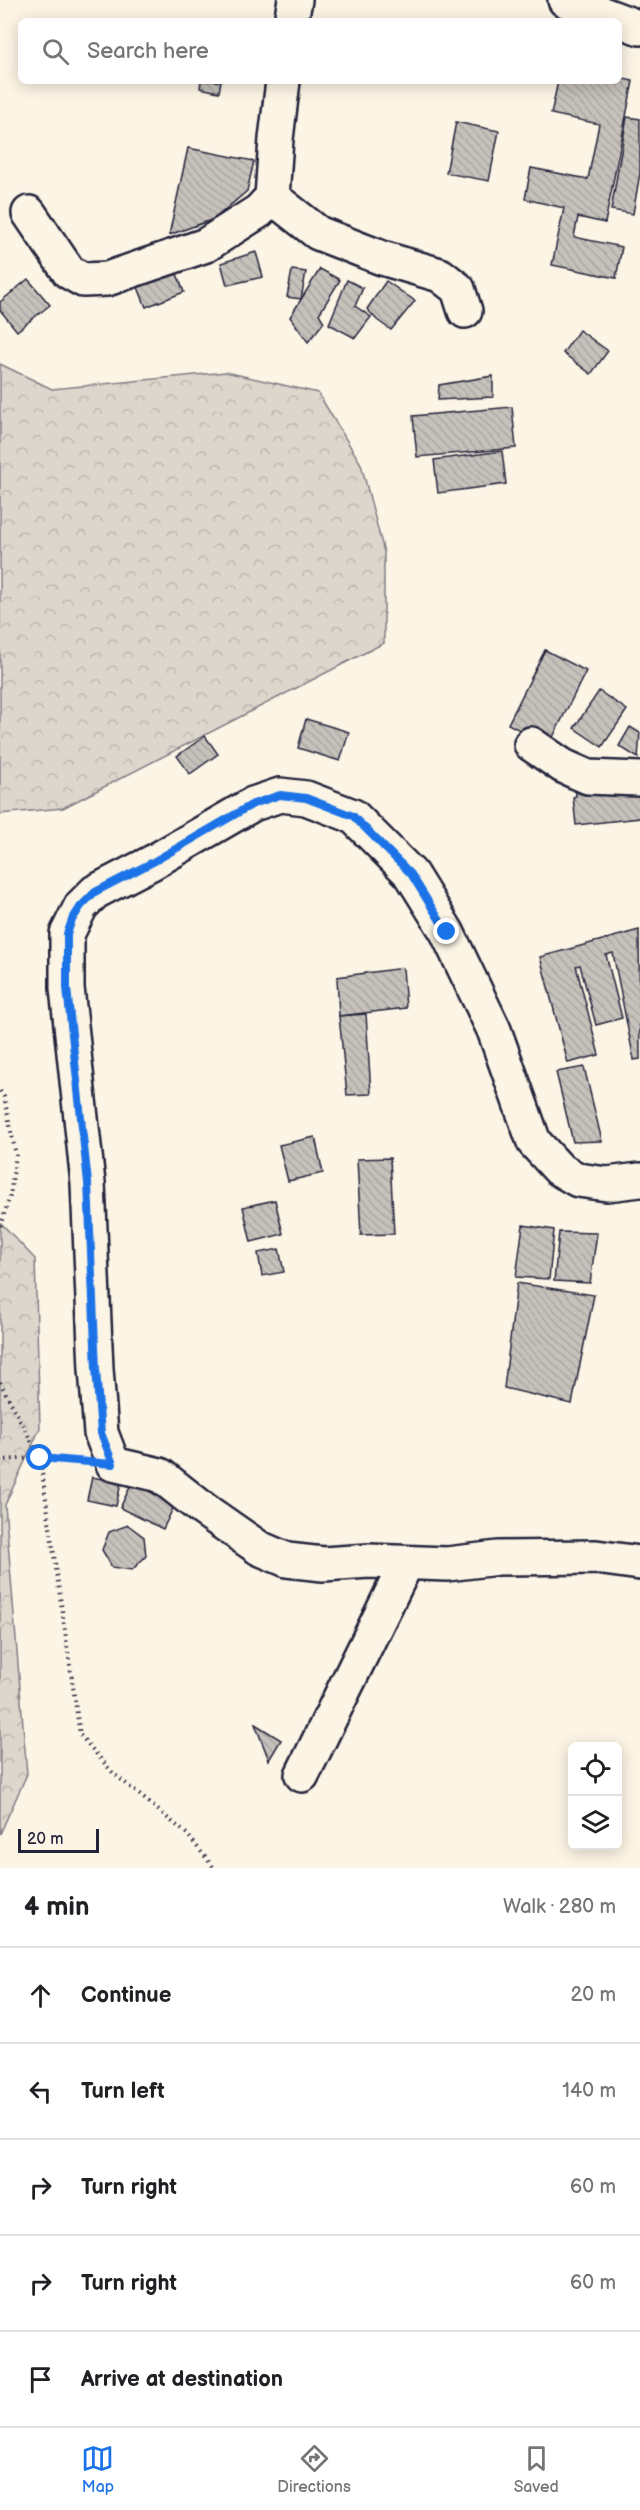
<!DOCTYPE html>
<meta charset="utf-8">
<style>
body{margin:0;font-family:"Balsamiq Sans",sans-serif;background:#f6f6f6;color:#202124}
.controls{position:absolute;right:18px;bottom:18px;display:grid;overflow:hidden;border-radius:9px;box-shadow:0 3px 15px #0003}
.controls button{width:54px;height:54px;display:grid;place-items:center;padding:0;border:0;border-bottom:2px solid #e0e0e0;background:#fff;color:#202124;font:30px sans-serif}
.scale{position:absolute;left:18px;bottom:15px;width:81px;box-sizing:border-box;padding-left:6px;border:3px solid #22223b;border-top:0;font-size:16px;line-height:21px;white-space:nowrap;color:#22223b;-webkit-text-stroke:4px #fcf5e5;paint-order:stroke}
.stop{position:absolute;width:18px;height:18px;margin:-14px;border:4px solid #1a73e8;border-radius:50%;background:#fff}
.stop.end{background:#1a73e8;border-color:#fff;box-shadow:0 2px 6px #0008}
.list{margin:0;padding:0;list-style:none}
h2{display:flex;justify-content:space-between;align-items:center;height:78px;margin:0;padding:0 24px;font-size:26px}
h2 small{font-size:20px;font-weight:400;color:#757577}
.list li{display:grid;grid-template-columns:39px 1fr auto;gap:18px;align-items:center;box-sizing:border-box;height:96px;padding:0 24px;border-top:2px solid #e0e0e0}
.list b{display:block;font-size:22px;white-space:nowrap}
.list em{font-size:20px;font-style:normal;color:#757577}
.icon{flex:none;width:33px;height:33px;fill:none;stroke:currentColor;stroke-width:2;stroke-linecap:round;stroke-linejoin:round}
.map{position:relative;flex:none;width:640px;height:1868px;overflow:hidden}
.search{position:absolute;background:#fff;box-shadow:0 3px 15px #0003;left:18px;right:18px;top:18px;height:66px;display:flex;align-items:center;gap:15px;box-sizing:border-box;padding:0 21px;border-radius:9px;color:#757577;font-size:22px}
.sheet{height:558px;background:#fff}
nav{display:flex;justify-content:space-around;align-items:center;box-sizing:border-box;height:84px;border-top:2px solid #e0e0e0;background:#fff;font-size:16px;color:#757577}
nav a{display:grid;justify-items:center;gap:3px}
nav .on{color:#1a73e8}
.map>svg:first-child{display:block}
.forest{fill:url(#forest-crowns);stroke:#7f7c84;stroke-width:1.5}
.building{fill:url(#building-back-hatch);stroke:#22223b;stroke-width:1.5}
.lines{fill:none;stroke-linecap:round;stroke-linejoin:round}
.minor-casing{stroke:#22223b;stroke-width:38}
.path{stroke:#22223b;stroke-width:4;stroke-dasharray:1.5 4.5;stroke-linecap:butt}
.minor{stroke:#fcf5e5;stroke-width:33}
.route{stroke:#1a73e8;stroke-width:8}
</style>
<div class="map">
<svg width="640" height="1868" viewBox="0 0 640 1868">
<defs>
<pattern id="forest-crowns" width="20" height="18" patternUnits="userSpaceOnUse" patternTransform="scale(1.5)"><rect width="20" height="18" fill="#dcd6cc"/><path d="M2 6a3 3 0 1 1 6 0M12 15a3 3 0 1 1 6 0" fill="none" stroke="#bcb7b0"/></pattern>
<pattern id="building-back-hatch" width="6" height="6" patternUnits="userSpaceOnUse" patternTransform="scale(1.5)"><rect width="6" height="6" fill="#c6c1bb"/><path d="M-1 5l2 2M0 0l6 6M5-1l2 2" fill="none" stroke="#aaa6a2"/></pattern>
</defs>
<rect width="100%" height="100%" fill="#fcf5e5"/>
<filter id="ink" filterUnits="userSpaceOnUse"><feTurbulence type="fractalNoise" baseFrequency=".0167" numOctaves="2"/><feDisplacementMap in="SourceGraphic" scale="12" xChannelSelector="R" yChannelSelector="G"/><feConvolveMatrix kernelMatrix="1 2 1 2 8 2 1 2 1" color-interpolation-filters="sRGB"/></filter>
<g filter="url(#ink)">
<!-- forest -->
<g class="forest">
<polygon points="0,364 52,389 226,372 318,393 361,464 384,552 384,643 63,808 0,814"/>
<polygon points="0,1222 35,1259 40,1428 5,1505 27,1774 0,1834"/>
</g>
<!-- building -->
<g class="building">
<polygon points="619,78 633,81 605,223 578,217 574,237 622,247 616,278 552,265 564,208 525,199 531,168 588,179 599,124 551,114 558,81 619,81"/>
<polygon points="201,81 221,81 219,92 200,88"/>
<polygon points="627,117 640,119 640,173 633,214 611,210"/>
<polygon points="456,122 499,131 489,181 446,173"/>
<polygon points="188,148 254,161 247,191 214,219 169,235"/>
<polygon points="256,252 263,277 227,285 221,263"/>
<polygon points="172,261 184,292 146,307 133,275"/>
<polygon points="320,269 340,280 319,314 324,322 308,342 290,317"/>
<polygon points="292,270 306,272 301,299 287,297"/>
<polygon points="28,279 50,305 17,331 0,310 0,302"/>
<polygon points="347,280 363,288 355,306 371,317 355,338 329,324"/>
<polygon points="386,281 415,301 391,330 377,320 367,309"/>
<polygon points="579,330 608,351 591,374 563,353"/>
<polygon points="493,376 493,397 438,400 439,385"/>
<polygon points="512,407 516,448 417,457 413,416"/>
<polygon points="502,451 506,484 438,493 434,460"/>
<polygon points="545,650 586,671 549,745 508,724"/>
<polygon points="599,691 627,710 602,747 574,728"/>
<polygon points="306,719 349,732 340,761 298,748"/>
<polygon points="630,727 640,733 638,758 619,746"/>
<polygon points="205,736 218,754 190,774 177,756"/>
<polygon points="575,786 640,789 640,818 576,825 573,797 576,796"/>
<polygon points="639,930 640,1059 634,1060 613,953 606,955 622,1018 596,1025 580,965 576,966 599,1055 568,1063 540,957"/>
<polygon points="403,968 406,1008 339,1016 337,977"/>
<polygon points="366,1014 371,1094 347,1095 339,1016"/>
<polygon points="584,1067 602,1141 573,1142 556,1072"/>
<polygon points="315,1137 323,1173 288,1181 279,1145"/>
<polygon points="390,1158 394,1234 361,1235 357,1159"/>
<polygon points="275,1200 283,1234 251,1242 243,1207"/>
<polygon points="523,1225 554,1230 549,1279 516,1277"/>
<polygon points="559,1232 597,1233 590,1283 554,1281"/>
<polygon points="279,1249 284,1272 262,1276 258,1253"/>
<polygon points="517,1283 594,1295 572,1404 504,1388"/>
<polygon points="92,1477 121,1483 116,1506 87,1500"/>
<polygon points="132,1483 175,1504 163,1529 120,1508"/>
<polygon points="128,1525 144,1537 146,1556 132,1570 112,1567 102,1550 109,1532"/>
<polygon points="255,1724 281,1740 269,1760"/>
</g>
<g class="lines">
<!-- minor casing -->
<g class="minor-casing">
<g id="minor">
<polyline points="565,0 640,28"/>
<polyline points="291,21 295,0"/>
<polyline points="272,197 318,233 382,258 440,275 458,289 465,311"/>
<polyline points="29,213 69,272 83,280 107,279 206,245 259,211 272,197 276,139 283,81"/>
<polyline points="531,744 563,766 588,777 640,779"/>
<polyline points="640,1180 607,1184 578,1180 559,1169 534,1142 494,1030 447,932 411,874 353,816 306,798 280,795 253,804 153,862 95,892 81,906 67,934 67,988 88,1183 96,1369 101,1433 113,1464 160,1475 203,1509 259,1548 287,1560 323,1564 369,1561 447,1564 498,1558 596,1557 640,1563"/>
<polyline points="302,1775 406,1564"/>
</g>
</g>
<!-- path -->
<g class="path">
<polyline points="0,1091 4,1097 16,1155 10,1196 0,1227"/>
<polyline points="0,1382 40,1458 80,1735 113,1773 187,1834 214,1868"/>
<polyline points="0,1460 40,1458 80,1461"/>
</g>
<!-- minor -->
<use href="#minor" class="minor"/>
</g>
</g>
<g class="lines" filter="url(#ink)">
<!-- route -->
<polyline class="route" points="40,1458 113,1464 101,1433 96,1369 88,1183 67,988 67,934 72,920 81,906 95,892 153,862 253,804 280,795 306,798 353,816 411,874 447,932"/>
</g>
</svg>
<div class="controls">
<button><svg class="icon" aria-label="locate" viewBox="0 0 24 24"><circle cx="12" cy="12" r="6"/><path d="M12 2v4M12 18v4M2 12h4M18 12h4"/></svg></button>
<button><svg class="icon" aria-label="layers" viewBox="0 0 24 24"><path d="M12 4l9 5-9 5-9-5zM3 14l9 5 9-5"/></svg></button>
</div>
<div class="scale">20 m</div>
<div class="stop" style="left:40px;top:1458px"></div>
<div class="stop end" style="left:447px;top:932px"></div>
<div class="search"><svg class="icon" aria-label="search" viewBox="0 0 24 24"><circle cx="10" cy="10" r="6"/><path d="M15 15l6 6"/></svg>Search here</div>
</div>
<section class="sheet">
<h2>4 min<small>Walk · 280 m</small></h2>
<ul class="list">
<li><svg class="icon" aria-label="ahead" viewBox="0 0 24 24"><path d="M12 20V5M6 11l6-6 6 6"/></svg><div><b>Continue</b></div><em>20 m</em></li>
<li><svg class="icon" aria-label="left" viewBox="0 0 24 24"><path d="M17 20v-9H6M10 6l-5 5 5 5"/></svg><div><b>Turn left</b></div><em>140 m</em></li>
<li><svg class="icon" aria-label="right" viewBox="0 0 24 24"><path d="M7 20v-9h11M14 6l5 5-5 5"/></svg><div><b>Turn right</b></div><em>60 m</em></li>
<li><svg class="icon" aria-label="right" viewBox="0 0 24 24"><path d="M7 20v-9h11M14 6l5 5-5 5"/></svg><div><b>Turn right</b></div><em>60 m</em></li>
<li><svg class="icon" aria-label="arrive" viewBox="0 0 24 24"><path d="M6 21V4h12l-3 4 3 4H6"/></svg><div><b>Arrive at destination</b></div></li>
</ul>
</section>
<nav>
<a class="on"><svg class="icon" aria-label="map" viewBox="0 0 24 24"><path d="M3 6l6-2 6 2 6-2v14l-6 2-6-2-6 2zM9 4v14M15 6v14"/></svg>Map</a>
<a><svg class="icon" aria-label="directions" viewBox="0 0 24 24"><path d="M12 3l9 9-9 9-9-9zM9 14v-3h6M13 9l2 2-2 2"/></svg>Directions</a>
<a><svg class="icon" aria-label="saved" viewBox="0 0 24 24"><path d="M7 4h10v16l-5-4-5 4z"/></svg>Saved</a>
</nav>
